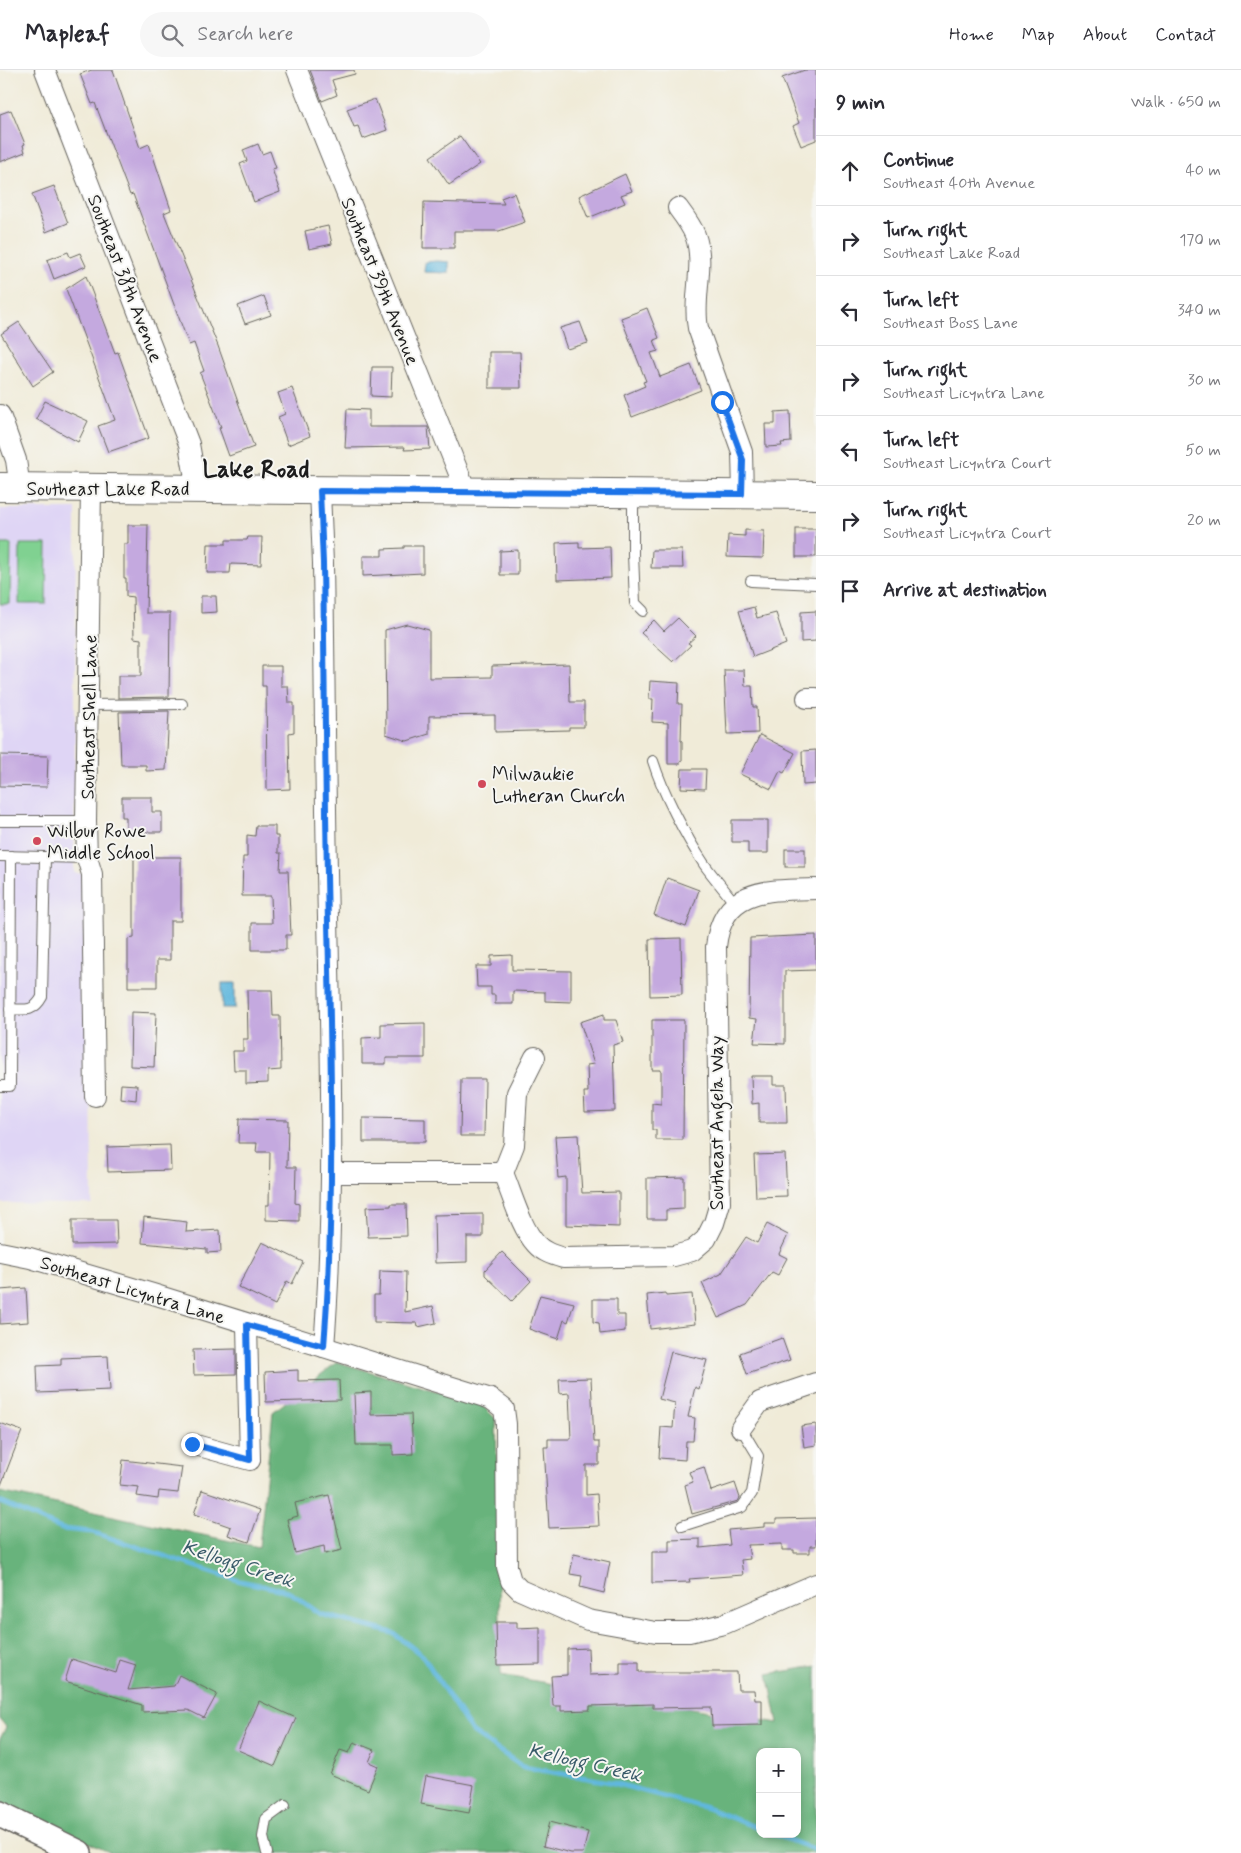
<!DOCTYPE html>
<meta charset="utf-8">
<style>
body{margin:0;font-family:Mynerve,sans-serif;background:#f7f7f7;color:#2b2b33}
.controls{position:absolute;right:15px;bottom:15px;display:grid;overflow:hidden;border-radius:10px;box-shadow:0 2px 8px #0003}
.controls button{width:45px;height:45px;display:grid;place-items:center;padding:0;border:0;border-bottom:1px solid #e1e1e2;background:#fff;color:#2b2b33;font:25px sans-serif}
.stop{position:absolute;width:15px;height:15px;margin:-11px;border:4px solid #1a73e8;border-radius:50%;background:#fff}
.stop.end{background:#1a73e8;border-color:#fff;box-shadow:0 1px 5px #0008}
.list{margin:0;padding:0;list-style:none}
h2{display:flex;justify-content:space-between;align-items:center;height:65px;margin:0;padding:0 20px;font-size:21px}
h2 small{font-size:16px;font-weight:400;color:#7c7c81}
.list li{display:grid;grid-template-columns:32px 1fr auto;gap:15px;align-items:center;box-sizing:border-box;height:70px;padding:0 20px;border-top:1px solid #e1e1e2}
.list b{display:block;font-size:19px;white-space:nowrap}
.list p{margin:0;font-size:16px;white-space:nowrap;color:#7c7c81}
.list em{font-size:16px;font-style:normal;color:#7c7c81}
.icon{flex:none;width:28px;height:28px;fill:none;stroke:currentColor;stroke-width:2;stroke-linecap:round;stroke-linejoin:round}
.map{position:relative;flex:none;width:816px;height:1783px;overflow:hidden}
header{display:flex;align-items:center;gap:30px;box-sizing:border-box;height:70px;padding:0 25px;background:#fff;border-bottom:1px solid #e1e1e2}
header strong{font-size:24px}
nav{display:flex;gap:28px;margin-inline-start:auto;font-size:18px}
.search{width:350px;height:45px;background:#f7f7f7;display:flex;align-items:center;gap:12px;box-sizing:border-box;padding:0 18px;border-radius:28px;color:#7c7c81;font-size:19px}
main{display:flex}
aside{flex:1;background:#fff}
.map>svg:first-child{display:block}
.built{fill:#dfd5f5}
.green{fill:#80d191;stroke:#4e7656}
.forest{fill:#68b37b;stroke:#42684c;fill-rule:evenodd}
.water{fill:#61b7dd;stroke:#3e6a7c}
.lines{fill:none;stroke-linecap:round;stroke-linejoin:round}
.stream{stroke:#61b7dd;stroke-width:5}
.building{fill:#c4a9df}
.service-casing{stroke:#66645e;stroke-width:12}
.minor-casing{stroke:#66645e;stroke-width:22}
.tertiary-casing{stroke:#66645e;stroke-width:28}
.secondary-casing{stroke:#66645e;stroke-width:30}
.service{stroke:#fff;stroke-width:10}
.minor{stroke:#fff;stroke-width:20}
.tertiary{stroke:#fff;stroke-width:25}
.secondary{stroke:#fff;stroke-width:28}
.route{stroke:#1a73e8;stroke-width:6}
.poi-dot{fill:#d1495b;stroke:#f6f6f2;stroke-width:2}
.labels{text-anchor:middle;stroke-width:4;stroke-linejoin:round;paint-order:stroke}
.street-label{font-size:19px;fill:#1c1c1c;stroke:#f6f6f2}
.poi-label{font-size:19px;fill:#1c1c1c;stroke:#f6f6f2;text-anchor:start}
.water-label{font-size:20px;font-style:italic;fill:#385a69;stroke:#f6f6f2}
.district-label{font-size:24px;font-weight:bold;fill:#1c1c1c;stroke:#f6f6f2}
</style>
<header>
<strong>Mapleaf</strong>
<div class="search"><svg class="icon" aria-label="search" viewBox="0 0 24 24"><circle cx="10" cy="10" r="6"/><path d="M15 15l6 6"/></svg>Search here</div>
<nav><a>Home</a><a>Map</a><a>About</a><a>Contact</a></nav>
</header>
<main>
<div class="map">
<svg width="816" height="1783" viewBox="0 0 816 1783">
<rect width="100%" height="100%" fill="#f6f6f2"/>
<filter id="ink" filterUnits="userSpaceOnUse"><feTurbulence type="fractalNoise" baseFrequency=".02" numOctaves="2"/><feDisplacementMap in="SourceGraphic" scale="10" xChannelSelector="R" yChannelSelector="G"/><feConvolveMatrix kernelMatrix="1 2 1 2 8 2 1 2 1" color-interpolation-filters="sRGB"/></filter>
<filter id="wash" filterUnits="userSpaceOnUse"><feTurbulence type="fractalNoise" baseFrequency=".0096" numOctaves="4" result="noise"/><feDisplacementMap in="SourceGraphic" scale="20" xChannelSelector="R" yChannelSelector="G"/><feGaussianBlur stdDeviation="1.12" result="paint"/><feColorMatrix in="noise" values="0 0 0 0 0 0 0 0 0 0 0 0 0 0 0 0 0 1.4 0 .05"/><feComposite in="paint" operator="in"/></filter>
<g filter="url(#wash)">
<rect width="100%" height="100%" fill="#f0ebd8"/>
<!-- built -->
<polygon class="built" points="0,439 76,439 74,803 88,804 91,952 92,1134 0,1133"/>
<!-- green -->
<g class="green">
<polygon points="0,474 11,474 10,534 0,534"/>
<polygon points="20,474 47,474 46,534 19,534"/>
</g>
<!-- forest -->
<path class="forest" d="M337 1292 481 1334 496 1349 501 1605 778 1653 768 1604 816 1596V1783H111L0 1732V1669L6 1657 0 1649V1422L259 1477 273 1342ZM760 1682H797V1764H760Z"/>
<!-- water -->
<g class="water">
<polygon points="437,191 449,192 449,203 424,202 425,192"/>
<rect x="222" y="913" width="13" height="25"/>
</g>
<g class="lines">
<!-- stream -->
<g class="stream">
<polyline points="0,1432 62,1459 92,1462 240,1511 288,1521 320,1544 393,1563 423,1586 472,1662 523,1697 610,1712 707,1738 760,1759"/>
<polyline points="773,1764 816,1780"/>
</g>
</g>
<g id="blocks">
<!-- building -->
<g class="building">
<polygon points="92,0 113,0 140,78 149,74 171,140 164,143 218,276 254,377 229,386 219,358 221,357 200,303 204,301 194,273 189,275 133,124 130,125 95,33 92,34 80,4"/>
<polygon points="310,0 354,0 355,4 332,10 337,25 322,31"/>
<polygon points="805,0 816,0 816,70 801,76 793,56 799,53 782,8"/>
<polygon points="375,29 387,60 363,69 358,56 354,57 347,39"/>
<polygon points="11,40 25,74 23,75 25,82 0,92 0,44"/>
<polygon points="460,66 480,94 449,115 430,87"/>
<polygon points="258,74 262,84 270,81 276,98 272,99 280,122 254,132 240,94 247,91 243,80"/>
<polygon points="625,104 632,121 621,125 625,133 588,148 579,126"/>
<polygon points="54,116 68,153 46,162 32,124"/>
<polygon points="514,123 525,152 499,161 454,161 454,178 423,178 424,132 504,134 501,128"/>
<polygon points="328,156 332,174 309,179 305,161"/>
<polygon points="68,182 70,187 80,183 86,196 54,209 47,190"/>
<polygon points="86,206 115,283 118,282 149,368 108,382 98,356 115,350 66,219"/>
<polygon points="264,226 271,245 245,254 238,236"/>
<polygon points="647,238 659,268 654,270 658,281 651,283 660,307 691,295 701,320 632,347 624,325 645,316 643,312 646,311 621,248"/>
<polygon points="19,252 53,302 33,316 1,264"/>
<polygon points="580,252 588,273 567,279 560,258"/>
<polygon points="489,282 520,282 521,318 489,318"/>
<polygon points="372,297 392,297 391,327 371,326"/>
<polygon points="292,318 310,366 288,375 278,347 285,344 278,323"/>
<polygon points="45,331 88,351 78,372 36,349"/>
<polygon points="347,339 369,340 369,357 428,357 430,379 404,380 405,377 345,378"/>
<polygon points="790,341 791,372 781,373 782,376 766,377 765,354 775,354 775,342"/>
<polygon points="128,455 148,455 146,543 170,543 169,627 118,628 118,606 141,606 141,569 134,568 133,527 126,526 126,508 124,508 124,474 128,474"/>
<rect x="796" y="459" width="20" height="28"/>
<polygon points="745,460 764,461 763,488 727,487 728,465 745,466"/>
<polygon points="248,467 262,467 261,495 231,494 230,503 207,503 208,474 226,474 226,470 247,470"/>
<polygon points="579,472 579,478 610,477 611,508 557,510 556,473"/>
<polygon points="404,476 423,476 423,503 363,506 363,486 382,486 382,479 404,478"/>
<polygon points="518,480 518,505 500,505 500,481"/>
<polygon points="652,480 682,480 683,498 651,498"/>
<polygon points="201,526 216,526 217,542 201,543"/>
<polygon points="754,537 757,548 776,543 786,574 753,587 739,541"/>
<polygon points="816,541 816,571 801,572 801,542"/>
<polygon points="678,548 696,566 688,573 691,575 673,592 641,563 654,550 664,561"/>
<polygon points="407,554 429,560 429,608 492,607 492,596 569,594 570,632 584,632 584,657 569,657 569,660 495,662 495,645 429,646 429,664 407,671 386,664 385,560"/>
<polygon points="262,596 281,596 281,616 288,616 289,633 294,633 294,662 289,663 290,719 267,720 266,616 262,616"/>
<polygon points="724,600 744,600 745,616 752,616 753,637 757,637 758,663 727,664"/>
<polygon points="650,611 679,613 678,634 682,634 681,671 682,671 682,691 680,691 680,694 668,694 668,653 652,652 653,629 649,629"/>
<polygon points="169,641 166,700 146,701 146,695 121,695 119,642"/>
<polygon points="760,665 795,683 784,703 780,701 771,719 740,704"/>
<polygon points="816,680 816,714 803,715 802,681"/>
<polygon points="0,685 48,686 47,717 0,716"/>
<polygon points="682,699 706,699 705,719 681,718"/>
<polygon points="122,727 152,727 152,742 162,742 162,762 126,762 126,747 122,747"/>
<polygon points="732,750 768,750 768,783 748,783 748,772 732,772"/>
<polygon points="256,756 275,756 275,766 278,766 278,783 281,783 280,801 288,801 291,865 286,865 286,880 252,880 252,853 272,853 271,826 242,826 243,787 247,787 247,765 255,766"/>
<rect x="785" y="779" width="20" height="18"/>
<polygon points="134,787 181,787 181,851 170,851 170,890 157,890 157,917 128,917 128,869 134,868"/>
<polygon points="667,808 699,820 686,857 654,845"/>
<polygon points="816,865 816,900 785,901 785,974 754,973 757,949 749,948 750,868"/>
<polygon points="681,868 682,925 650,926 649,869"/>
<polygon points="512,885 512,900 571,901 571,932 545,931 545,922 513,921 513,934 495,934 495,925 491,925 491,917 477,917 476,896 491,896 491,886"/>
<polygon points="247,920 272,920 273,946 280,946 281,1000 268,1001 268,1013 246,1014 246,1000 234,1000 233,981 243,981 243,969 248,969"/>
<polygon points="131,942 156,943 154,997 130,996"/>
<polygon points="604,944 604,950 616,950 623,972 613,975 615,1041 585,1042 584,1022 588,1022 587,995 594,994 580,952"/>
<polygon points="652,950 684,950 683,1070 656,1070 656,1060 652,1060 652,1033 661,1034 661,1000 652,1000"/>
<polygon points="425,953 425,988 386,988 386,994 362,994 362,968 381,967 381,954"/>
<polygon points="751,1006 773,1006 773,1015 786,1015 787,1053 759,1053 759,1033 752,1034"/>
<polygon points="461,1009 485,1009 484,1066 460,1066"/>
<polygon points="121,1014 137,1015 136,1030 120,1028"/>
<polygon points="363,1048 425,1049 425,1072 363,1072"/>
<polygon points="239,1049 288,1050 287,1097 296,1097 295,1133 299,1134 299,1151 266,1150 266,1135 269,1135 270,1082 256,1082 257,1073 238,1073"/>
<polygon points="578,1065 582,1123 619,1122 619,1157 566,1155 566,1107 558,1108 555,1066"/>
<polygon points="170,1075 171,1100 108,1102 107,1077"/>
<polygon points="785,1084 787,1126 756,1127 754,1085"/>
<polygon points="684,1107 684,1139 666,1140 666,1149 647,1149 647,1108"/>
<polygon points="391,1134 406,1134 407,1166 368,1167 366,1137 391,1136"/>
<polygon points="483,1144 483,1167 467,1167 467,1192 435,1193 434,1145"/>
<polygon points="144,1147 187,1152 186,1162 220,1160 221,1182 207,1183 207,1179 142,1173"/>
<polygon points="72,1150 116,1150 117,1174 72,1175"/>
<polygon points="767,1154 788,1165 779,1184 787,1188 778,1205 772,1202 747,1235 718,1248 702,1213 721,1204 746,1167 757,1173"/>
<polygon points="262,1172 303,1192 292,1214 287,1211 275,1235 238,1217"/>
<polygon points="502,1182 531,1211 512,1231 485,1205 485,1200"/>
<polygon points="380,1201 406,1202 405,1242 433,1236 436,1253 418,1257 417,1253 374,1252 374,1225 379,1225"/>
<polygon points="26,1218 28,1252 0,1254 0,1220"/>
<polygon points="665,1223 666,1226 692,1224 695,1254 650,1259 647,1225"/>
<polygon points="540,1225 574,1233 568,1252 564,1250 558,1269 529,1259"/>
<polygon points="593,1229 617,1229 617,1245 625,1245 625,1261 600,1264 599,1253 593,1252"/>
<polygon points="782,1268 790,1290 747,1304 740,1283"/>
<polygon points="236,1279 236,1304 194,1305 193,1280"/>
<polygon points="671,1282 707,1290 699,1319 695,1317 688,1347 695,1348 693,1371 686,1371 685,1390 659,1388 661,1357 673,1358 675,1333 659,1329"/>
<polygon points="108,1286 110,1320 38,1323 37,1296 61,1295 61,1288"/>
<polygon points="298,1300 298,1311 339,1310 340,1330 266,1332 265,1302"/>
<polygon points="591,1308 594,1372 599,1372 599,1395 586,1395 586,1425 597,1424 599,1456 549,1458 544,1377 548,1377 548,1369 571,1369 569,1323 560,1324 559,1309"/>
<polygon points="371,1322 371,1345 411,1344 413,1384 393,1385 393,1375 356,1375 354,1323"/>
<polygon points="0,1353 22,1361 1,1415 0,1414"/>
<polygon points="816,1354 816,1375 804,1377 801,1356"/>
<polygon points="123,1390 182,1397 178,1423 159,1421 158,1429 137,1426 139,1417 120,1415"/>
<polygon points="704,1397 711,1421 735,1413 740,1428 738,1431 692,1444 685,1415 693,1412 689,1402"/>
<polygon points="202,1420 260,1440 249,1472 228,1465 231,1457 194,1444"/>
<polygon points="329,1425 342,1480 325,1484 324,1476 295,1483 287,1449 298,1446 295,1433"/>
<polygon points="816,1448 816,1476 810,1476 810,1483 794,1483 794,1480 782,1480 782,1474 748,1475 750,1489 741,1490 743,1505 689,1509 690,1512 652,1513 652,1482 669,1482 669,1470 700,1469 700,1478 730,1475 728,1460 764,1457 764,1453 776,1453 776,1449"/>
<polygon points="574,1484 610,1492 604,1523 580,1517 582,1506 570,1504"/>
<polygon points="496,1552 517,1552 517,1558 540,1557 540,1594 497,1595"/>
<polygon points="588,1578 589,1605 620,1604 620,1592 639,1592 639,1602 737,1602 738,1620 754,1620 755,1630 762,1630 762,1655 712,1656 711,1637 653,1638 653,1634 590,1636 590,1640 561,1641 561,1636 553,1636 551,1606 567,1605 567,1579"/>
<polygon points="72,1589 116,1603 120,1590 136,1595 128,1620 174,1616 179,1605 217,1624 204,1648 188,1640 142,1642 142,1635 65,1611"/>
<polygon points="259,1631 296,1648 275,1696 238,1680"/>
<polygon points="354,1672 374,1680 369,1692 378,1696 368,1720 330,1704 340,1680 349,1683"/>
<polygon points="426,1706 474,1715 469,1743 421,1734"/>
<polygon points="549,1752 588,1762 583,1783 571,1783 543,1776"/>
</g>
</g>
</g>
<g filter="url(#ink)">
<use href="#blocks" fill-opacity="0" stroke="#66645e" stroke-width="1"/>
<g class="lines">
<!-- service casing -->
<g class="service-casing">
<g id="service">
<polyline points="633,424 633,484 635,533 643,541"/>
<polyline points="751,511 816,514"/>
<polyline points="88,635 182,634"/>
<path d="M653 691C663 723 686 767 704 794 714 808 725 820 735 834"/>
<polyline points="0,751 86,751"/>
<polyline points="0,786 87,788"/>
<path d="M10 939C25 940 34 942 42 927L45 787"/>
<polyline points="0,1016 10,1016 11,786"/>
<polyline points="682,1456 742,1437 752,1423 758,1386 741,1358"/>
<polyline points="267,1783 263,1767 266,1749 285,1735"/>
</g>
</g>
<!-- minor casing -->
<g class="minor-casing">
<g id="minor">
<polyline points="45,0 189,374 197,419"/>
<polyline points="297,0 466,421"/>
<path d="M678 138C684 146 691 155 695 165 706 194 692 228 698 258L742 382 743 424"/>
<polyline points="0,345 16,390 20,418"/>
<polyline points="91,418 86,751 87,788 92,804 95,1026"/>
<path d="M320 421 323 493C325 611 325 730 328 848 331 990 335 1134 324 1277"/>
<polyline points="807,628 816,628"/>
<polyline points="331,1103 503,1103"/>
<path d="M503 1103C512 1124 521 1158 536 1174 543 1182 553 1185 563 1188L674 1186 692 1181 706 1169 714 1153 720 1133 716 877C722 817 769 820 816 819"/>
<polyline points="503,1103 514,1075 517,1023 535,987"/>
<polyline points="0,1182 30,1188 153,1224 491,1329 504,1339 506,1354 507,1497 511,1511 520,1520 588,1550 656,1562 689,1562 724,1554 816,1514"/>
<polyline points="741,1358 760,1332 816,1313"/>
<polyline points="192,1374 250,1390 247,1255"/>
</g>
</g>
<!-- tertiary casing -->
<g class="tertiary-casing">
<polyline id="tertiary" points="0,1744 79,1783"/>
</g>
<!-- secondary casing -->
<g class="secondary-casing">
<polyline id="secondary" points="0,417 816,425"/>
</g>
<!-- service -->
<use href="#service" class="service"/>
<!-- minor -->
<use href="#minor" class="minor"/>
<!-- tertiary -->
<use href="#tertiary" class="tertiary"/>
<!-- secondary -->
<use href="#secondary" class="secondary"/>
</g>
</g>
<g class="lines" filter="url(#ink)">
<!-- route -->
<path class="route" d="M192 1374 250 1390 247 1255 324 1276C335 1135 331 993 328 852 325 732 325 613 323 493L320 421 742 424 743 390 722 332"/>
</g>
<!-- markers -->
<g class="poi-dot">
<circle cx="482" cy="714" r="5"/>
<circle cx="37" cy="771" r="5"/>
</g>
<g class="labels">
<!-- street labels -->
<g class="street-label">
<text transform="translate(126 208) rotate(69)" y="7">Southeast 38th Avenue</text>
<text transform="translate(381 211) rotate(68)" y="7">Southeast 39th Avenue</text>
<text x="108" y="425">Southeast Lake Road</text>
<text transform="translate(88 647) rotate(-89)" y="7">Southeast Shell Lane</text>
<text transform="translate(716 1053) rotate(-90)" y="7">Southeast Angela Way</text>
<text transform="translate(133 1219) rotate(17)" y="7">Southeast Licyntra Lane</text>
</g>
<!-- poi labels -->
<g class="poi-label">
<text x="492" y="710">Milwaukie<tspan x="492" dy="22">Lutheran Church</tspan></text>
<text x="47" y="767">Wilbur Rowe<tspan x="47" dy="22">Middle School</tspan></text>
</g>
<!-- water labels -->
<g class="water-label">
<text transform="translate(238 1493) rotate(18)" y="7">Kellogg Creek</text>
<text transform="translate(585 1692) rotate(13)" y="7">Kellogg Creek</text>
</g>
<!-- district labels -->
<g class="district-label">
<text x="256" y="407">Lake Road</text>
</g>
</g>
</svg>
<div class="controls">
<button>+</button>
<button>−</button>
</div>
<div class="stop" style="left:722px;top:332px"></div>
<div class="stop end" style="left:192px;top:1374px"></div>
</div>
<aside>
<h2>9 min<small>Walk · 650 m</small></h2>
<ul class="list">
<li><svg class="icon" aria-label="ahead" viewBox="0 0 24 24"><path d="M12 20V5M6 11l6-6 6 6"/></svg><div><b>Continue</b><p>Southeast 40th Avenue</p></div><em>40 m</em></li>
<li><svg class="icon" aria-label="right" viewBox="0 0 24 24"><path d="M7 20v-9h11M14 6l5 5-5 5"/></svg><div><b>Turn right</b><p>Southeast Lake Road</p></div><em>170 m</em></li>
<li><svg class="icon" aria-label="left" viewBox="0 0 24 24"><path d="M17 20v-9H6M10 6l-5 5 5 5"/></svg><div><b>Turn left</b><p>Southeast Boss Lane</p></div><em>340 m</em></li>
<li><svg class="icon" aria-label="right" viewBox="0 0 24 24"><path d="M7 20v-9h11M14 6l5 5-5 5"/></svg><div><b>Turn right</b><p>Southeast Licyntra Lane</p></div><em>30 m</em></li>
<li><svg class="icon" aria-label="left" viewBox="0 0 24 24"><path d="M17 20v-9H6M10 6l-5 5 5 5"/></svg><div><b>Turn left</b><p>Southeast Licyntra Court</p></div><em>50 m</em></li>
<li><svg class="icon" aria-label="right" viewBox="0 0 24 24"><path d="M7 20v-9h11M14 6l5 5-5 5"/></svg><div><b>Turn right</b><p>Southeast Licyntra Court</p></div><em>20 m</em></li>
<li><svg class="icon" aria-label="arrive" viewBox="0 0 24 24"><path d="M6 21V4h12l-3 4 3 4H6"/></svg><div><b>Arrive at destination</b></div></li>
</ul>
</aside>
</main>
